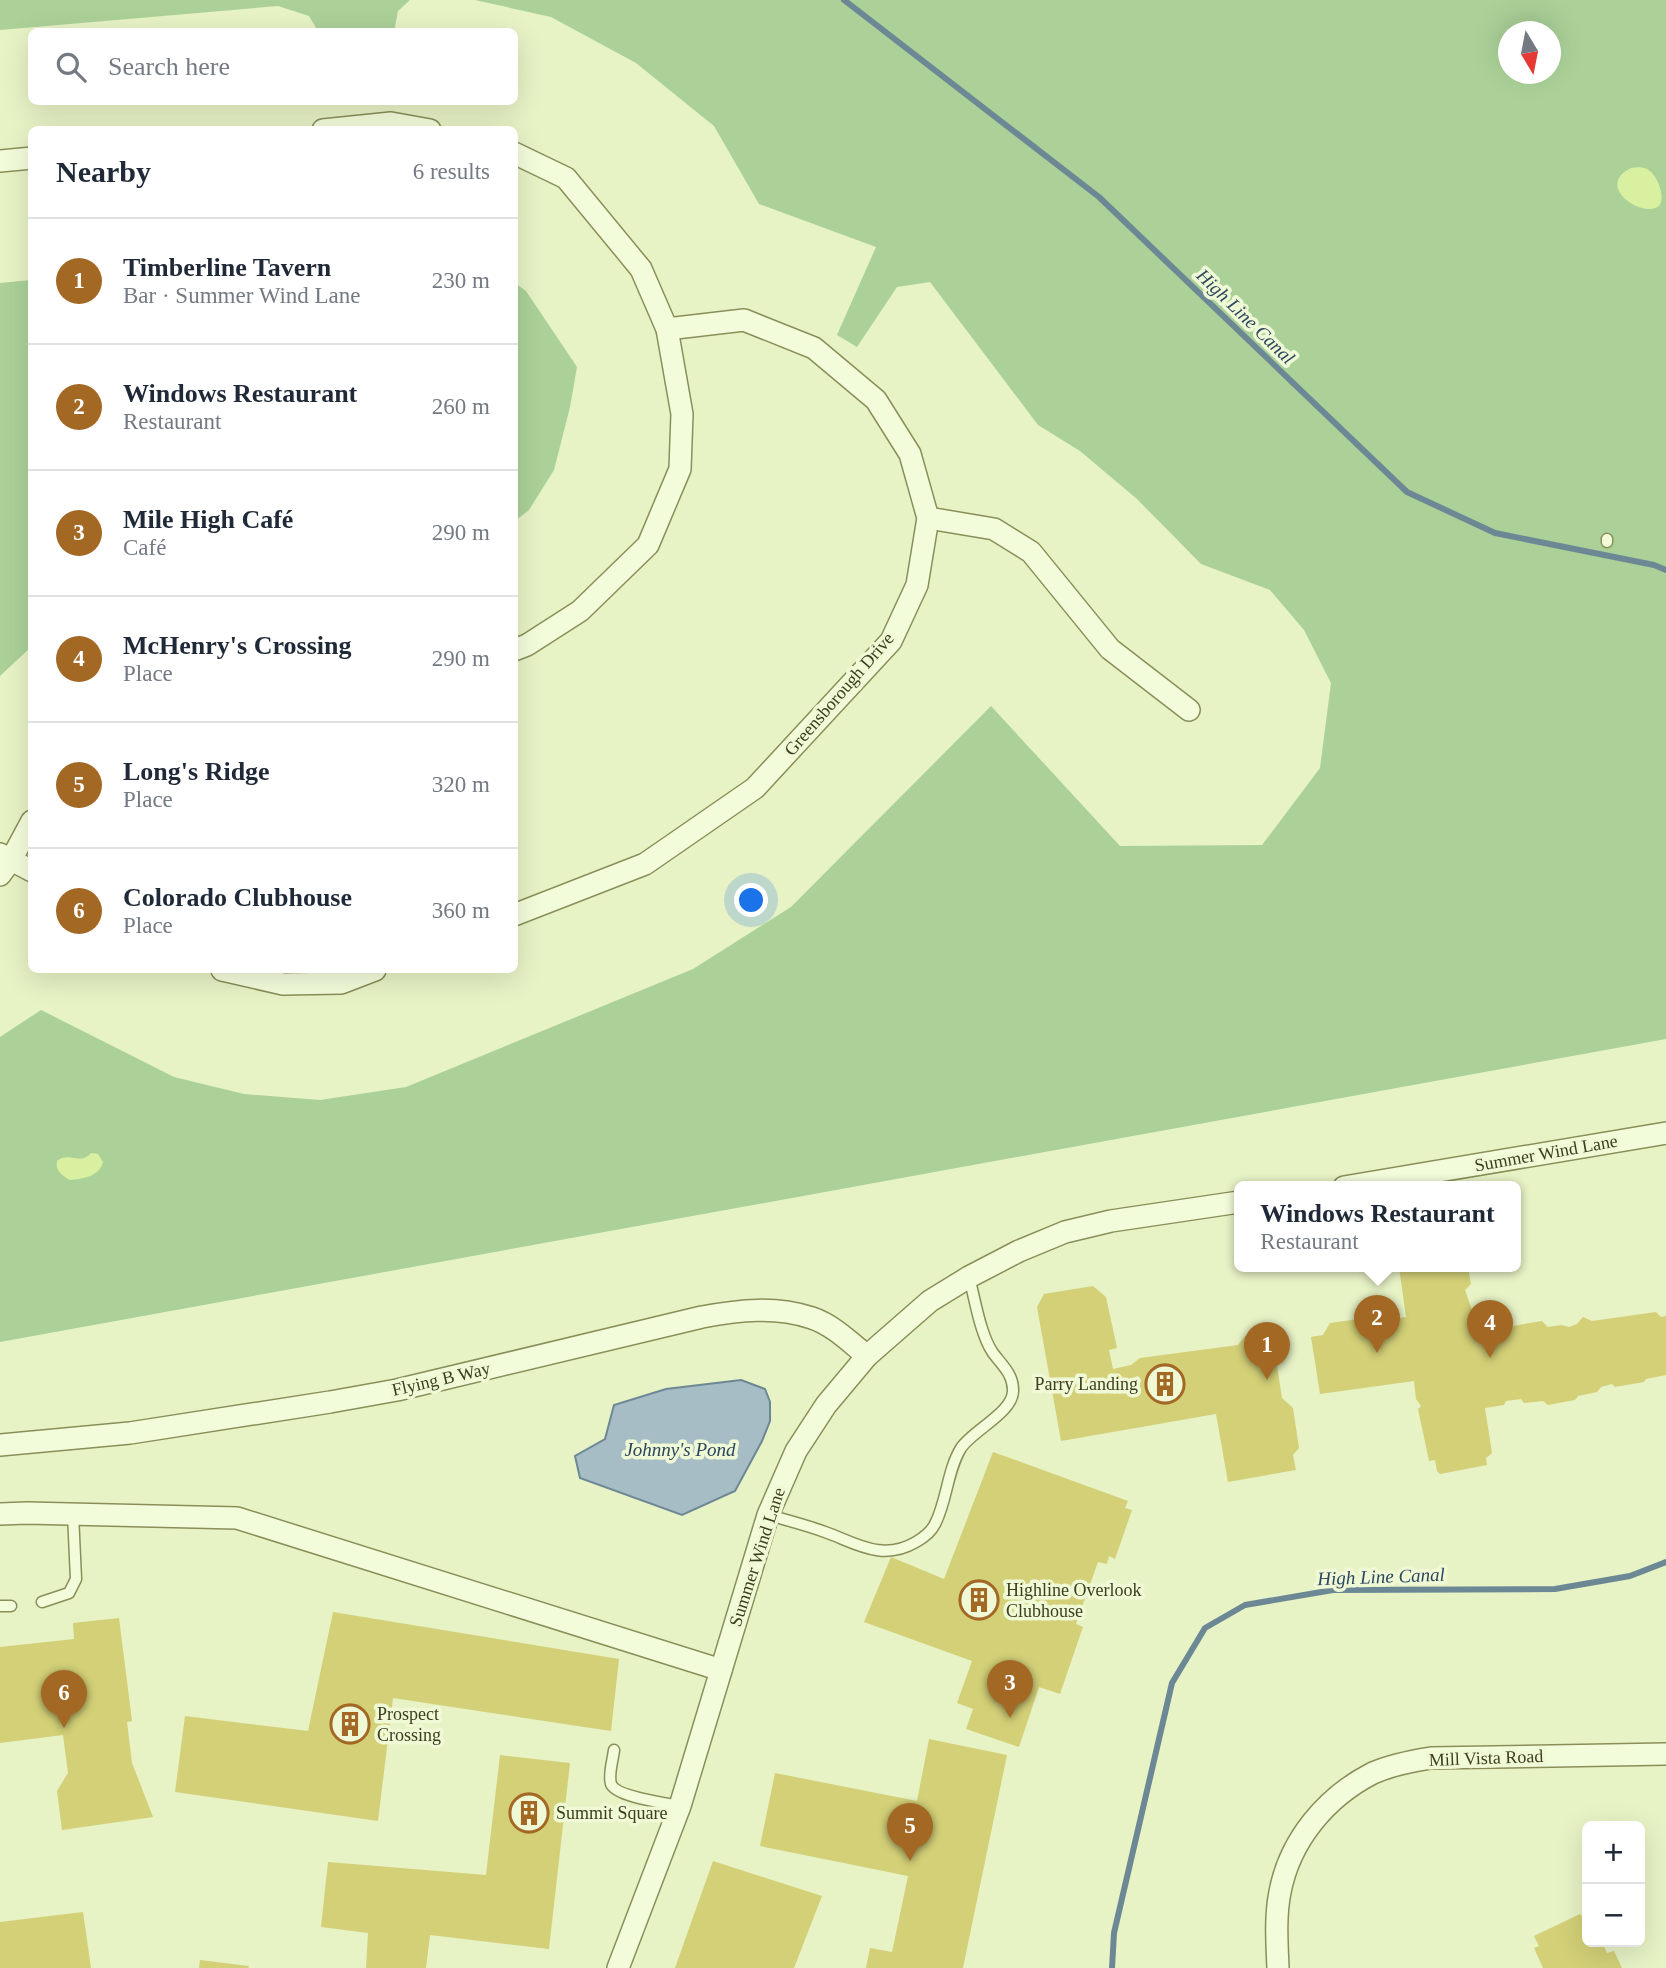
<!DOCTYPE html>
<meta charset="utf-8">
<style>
body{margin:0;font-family:"Times New Roman",serif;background:#f2f2f3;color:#1f2937}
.controls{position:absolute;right:21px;bottom:21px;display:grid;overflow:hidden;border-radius:10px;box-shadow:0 7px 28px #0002}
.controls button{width:63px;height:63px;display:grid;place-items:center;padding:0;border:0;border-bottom:2px solid #e0e1e3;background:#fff;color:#1f2937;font:35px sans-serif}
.compass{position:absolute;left:1498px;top:21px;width:63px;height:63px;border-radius:50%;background:#fff;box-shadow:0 7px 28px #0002;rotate:170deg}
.you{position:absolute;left:752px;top:901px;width:24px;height:24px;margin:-18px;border:5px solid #fff;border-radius:50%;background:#1a73e8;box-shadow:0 0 0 10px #1a73e833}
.badge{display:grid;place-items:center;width:46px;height:46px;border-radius:50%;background:#a36924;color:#fff;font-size:23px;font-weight:700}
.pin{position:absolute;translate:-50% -58px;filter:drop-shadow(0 2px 4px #0008)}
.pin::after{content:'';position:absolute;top:37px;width:24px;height:21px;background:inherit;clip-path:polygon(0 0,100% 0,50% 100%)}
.popup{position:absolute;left:1234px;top:1181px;width:287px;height:91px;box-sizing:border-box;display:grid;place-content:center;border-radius:10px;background:#fff;filter:drop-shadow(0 2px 5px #0005);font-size:23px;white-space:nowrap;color:#747a83}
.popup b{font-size:26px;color:#1f2937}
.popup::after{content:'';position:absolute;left:50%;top:100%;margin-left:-14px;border:14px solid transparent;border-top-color:#fff}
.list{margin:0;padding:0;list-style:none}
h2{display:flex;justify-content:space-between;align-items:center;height:91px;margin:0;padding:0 28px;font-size:30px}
h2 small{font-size:23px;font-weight:400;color:#747a83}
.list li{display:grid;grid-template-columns:46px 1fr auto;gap:21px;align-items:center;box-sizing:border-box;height:126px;padding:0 28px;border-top:2px solid #e0e1e3}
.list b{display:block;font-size:26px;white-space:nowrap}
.list p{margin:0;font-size:23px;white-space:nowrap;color:#747a83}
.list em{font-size:23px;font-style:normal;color:#747a83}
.icon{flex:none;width:38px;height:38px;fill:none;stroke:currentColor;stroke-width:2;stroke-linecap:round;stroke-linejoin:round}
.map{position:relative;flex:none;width:1666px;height:1968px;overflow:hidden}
.search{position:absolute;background:#fff;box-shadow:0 7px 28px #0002;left:28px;top:28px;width:490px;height:77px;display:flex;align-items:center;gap:18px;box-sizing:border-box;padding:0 24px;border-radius:10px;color:#747a83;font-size:26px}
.panel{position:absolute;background:#fff;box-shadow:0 7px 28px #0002;left:28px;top:126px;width:490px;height:847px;border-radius:10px}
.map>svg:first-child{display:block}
.green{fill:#abd198;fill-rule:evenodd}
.sand{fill:#d9f0a0}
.water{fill:#a7bdc5;stroke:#6d8895;stroke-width:2}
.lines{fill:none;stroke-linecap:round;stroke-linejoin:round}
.stream{stroke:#6d8895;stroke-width:6}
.building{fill:#d3d078}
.lane-casing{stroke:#8a8f59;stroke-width:13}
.street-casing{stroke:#8a8f59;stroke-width:24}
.lane{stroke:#f3fcda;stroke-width:10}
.street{stroke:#f3fcda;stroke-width:21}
.labels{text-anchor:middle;stroke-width:7;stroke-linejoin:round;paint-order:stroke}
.street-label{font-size:18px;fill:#3d3e1e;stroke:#eff9d6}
.poi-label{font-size:18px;fill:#3d3e1e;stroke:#eff9d6;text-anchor:start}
.water-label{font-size:19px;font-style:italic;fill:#2c465f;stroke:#eff9d6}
</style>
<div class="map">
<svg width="1666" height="1968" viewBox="0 0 1666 1968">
<rect width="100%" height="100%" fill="#e7f2c5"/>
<!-- green -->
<g class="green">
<polygon points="0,0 410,0 398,11 394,32 318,31 309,16 278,6 0,30"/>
<path d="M475 0H1666V1039L0 1342V1037L41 1010 174 1077 244 1094 320 1100 406 1087 693 969 791 907 991 706 1120 846 1262 845 1320 768 1331 683 1304 630 1270 590 1201 564 1137 499 1080 451 1038 425 930 282 897 287 857 347 837 335 876 247 759 204 714 126 636 63 551 17ZM1508 32H1550V74H1508Z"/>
<polygon points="31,280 31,647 0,676 0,283"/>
<polygon points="515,283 526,291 577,367 570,407 554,470 529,510 515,521"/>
</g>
<!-- sand -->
<g class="sand">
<path d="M1631 168C1637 167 1642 167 1647 169 1657 174 1666 197 1659 206 1642 219 1594 186 1631 168Z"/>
<path d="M91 1153 98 1154 103 1162C100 1176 83 1179 70 1180 62 1176 55 1170 57 1161 69 1151 80 1166 91 1153Z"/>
</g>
<!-- water -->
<polygon class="water" points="741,1380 765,1389 770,1402 770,1421 762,1441 735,1491 682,1515 580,1478 575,1456 605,1439 614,1405 666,1389"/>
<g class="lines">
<!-- stream -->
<g class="stream">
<polyline points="844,0 1099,197 1407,492 1495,533 1654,565 1666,570"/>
<polyline points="1112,1968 1114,1933 1172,1683 1205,1628 1245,1605 1333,1590 1555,1589 1630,1576 1666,1562"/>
</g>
</g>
<!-- building -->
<g class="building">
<polygon points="1399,1267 1468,1267 1471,1284 1465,1290 1472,1310 1470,1319 1474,1340 1510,1333 1513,1326 1542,1321 1548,1327 1561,1325 1569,1327 1577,1324 1583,1317 1592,1321 1656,1312 1661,1317 1666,1316 1666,1375 1646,1379 1644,1382 1615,1387 1612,1384 1601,1387 1597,1392 1578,1396 1575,1400 1548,1405 1543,1401 1524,1403 1521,1399 1506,1401 1504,1405 1485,1408 1492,1453 1486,1458 1487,1465 1440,1474 1437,1471 1435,1460 1429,1461 1418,1409 1421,1406 1416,1399 1414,1381 1320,1394 1311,1337 1323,1335 1330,1323 1373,1317 1381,1321 1406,1317"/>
<polygon points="1093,1286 1106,1297 1117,1348 1109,1350 1113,1369 1131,1365 1140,1358 1238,1345 1245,1336 1264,1334 1274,1346 1282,1398 1293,1408 1299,1448 1293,1455 1296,1470 1228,1482 1216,1414 1061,1441 1037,1307 1044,1294"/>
<polygon points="993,1452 1128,1501 1125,1508 1132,1510 1115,1559 1109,1556 1107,1564 1098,1562 1076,1624 1083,1627 1060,1694 1039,1687 1019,1747 966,1729 973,1709 957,1703 972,1661 864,1622 891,1557 944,1579"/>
<polygon points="333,1612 619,1659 611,1731 393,1698 378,1821 175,1792 185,1716 308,1731"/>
<polygon points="119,1618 132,1721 127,1722 132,1763 153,1817 62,1830 57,1791 68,1773 63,1735 0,1743 0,1647 74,1639 73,1623"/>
<polygon points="929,1739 1007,1755 963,1968 866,1968 870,1948 892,1952 908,1876 760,1846 775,1773 917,1801"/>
<polygon points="500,1755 570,1763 549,1949 430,1935 426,1968 366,1968 368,1933 321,1927 328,1862 486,1875"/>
<polygon points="713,1861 822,1896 794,1968 675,1968"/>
<polygon points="83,1912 91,1968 0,1968 0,1922"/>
<polygon points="1580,1914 1587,1921 1587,1942 1602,1942 1607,1953 1614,1951 1622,1968 1543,1968 1534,1948 1539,1946 1534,1936"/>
<polygon points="200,1960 249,1966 248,1968 199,1968"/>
</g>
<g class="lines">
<!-- lane casing -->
<g class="lane-casing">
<g id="lane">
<polyline points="1607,542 1607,539"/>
<path d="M768 1515C787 1520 806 1525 825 1532 856 1543 882 1562 916 1542 923 1538 931 1532 935 1524 947 1501 947 1471 961 1448 973 1430 1014 1412 1013 1390 1013 1374 1002 1365 993 1353 980 1334 975 1299 969 1277"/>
<polyline points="42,1602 69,1593 76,1579 73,1514"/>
<polyline points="0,1606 11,1606"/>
<path d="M614 1750C613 1760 608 1774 611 1784 616 1797 666 1803 680 1806"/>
</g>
</g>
<!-- street casing -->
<g class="street-casing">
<g id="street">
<polyline points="323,130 391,123 430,130"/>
<polyline points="514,153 566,178 641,269 667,329 682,414 680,469 648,545 580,611 527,645 514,650"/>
<polyline points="0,161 32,158"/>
<polyline points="928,518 994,529 1031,552 1110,649 1189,710"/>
<polyline points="0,854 32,871"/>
<polyline points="0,875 11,860 32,821"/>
<polyline points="514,915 645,864 755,788 891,641 917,585 928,518 910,454 876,400 814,348 744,320 667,329"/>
<polyline points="222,970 283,984 341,983 375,970"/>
<polyline points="1344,1187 1666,1133"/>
<path d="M0 1445 130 1433 330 1402 397 1390 702 1317C740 1310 775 1306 812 1318 833 1325 851 1343 867 1356"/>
<polyline points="0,1514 27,1513 237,1518 721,1670"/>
<polyline points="618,1968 680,1806 768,1515 796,1451 826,1405 867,1356 930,1301 969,1277 1019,1251 1065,1232 1111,1221 1239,1202"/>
<path d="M1278 1968C1277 1943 1275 1917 1280 1892 1290 1840 1326 1797 1373 1773 1391 1765 1412 1761 1431 1758L1666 1754"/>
</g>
</g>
<!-- lane -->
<use href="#lane" class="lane"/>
<!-- street -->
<use href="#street" class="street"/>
</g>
<!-- icons -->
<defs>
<g id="building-ring" transform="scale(2.0125)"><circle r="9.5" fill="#eff9d6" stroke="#a36924" stroke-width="1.5"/><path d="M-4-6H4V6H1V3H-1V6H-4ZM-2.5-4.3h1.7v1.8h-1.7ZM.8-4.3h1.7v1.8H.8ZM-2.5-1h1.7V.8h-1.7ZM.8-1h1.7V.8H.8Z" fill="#a36924"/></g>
</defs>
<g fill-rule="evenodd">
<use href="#building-ring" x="1165" y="1384"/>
<use href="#building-ring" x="979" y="1600"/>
<use href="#building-ring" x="350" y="1724"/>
<use href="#building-ring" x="529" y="1813"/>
</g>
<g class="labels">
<!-- street labels -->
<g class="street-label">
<text transform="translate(839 694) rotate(-49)" y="6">Greensborough Drive</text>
<text transform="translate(1546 1153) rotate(-10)" y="6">Summer Wind Lane</text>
<text transform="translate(441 1379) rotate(-13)" y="6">Flying B Way</text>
<text transform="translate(757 1557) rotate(-72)" y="6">Summer Wind Lane</text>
<text transform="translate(1486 1758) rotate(-2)" y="6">Mill Vista Road</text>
</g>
<!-- poi labels -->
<g class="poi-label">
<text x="1138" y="1390" text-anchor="end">Parry Landing</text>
<text x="1006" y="1596">Highline Overlook<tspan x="1006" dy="21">Clubhouse</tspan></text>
<text x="377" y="1720">Prospect<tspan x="377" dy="21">Crossing</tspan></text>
<text x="556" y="1819">Summit Square</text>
</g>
<!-- water labels -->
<g class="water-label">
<text transform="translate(1246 316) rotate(44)" y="7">High Line Canal</text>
<text x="680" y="1456">Johnny's Pond</text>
<text transform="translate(1381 1576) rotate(-2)" y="7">High Line Canal</text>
</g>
</g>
</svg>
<div class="controls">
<button>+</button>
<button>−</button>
</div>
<svg class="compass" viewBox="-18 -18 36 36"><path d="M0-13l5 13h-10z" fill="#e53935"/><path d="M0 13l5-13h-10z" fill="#747a83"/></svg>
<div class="you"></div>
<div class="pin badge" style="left:1267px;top:1380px">1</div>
<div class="pin badge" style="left:1377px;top:1353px">2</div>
<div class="popup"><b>Windows Restaurant</b>Restaurant</div>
<div class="pin badge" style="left:1010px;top:1718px">3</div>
<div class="pin badge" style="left:1490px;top:1358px">4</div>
<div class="pin badge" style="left:910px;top:1861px">5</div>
<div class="pin badge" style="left:64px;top:1728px">6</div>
<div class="search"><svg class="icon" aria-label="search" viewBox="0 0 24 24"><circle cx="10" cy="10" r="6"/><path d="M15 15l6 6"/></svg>Search here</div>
<section class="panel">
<h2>Nearby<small>6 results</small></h2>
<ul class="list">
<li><span class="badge">1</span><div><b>Timberline Tavern</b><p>Bar · Summer Wind Lane</p></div><em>230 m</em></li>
<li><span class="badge">2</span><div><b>Windows Restaurant</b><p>Restaurant</p></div><em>260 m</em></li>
<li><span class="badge">3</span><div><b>Mile High Café</b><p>Café</p></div><em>290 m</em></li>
<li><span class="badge">4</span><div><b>McHenry's Crossing</b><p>Place</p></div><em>290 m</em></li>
<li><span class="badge">5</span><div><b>Long's Ridge</b><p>Place</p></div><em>320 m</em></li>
<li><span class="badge">6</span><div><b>Colorado Clubhouse</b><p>Place</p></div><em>360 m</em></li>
</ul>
</section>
</div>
